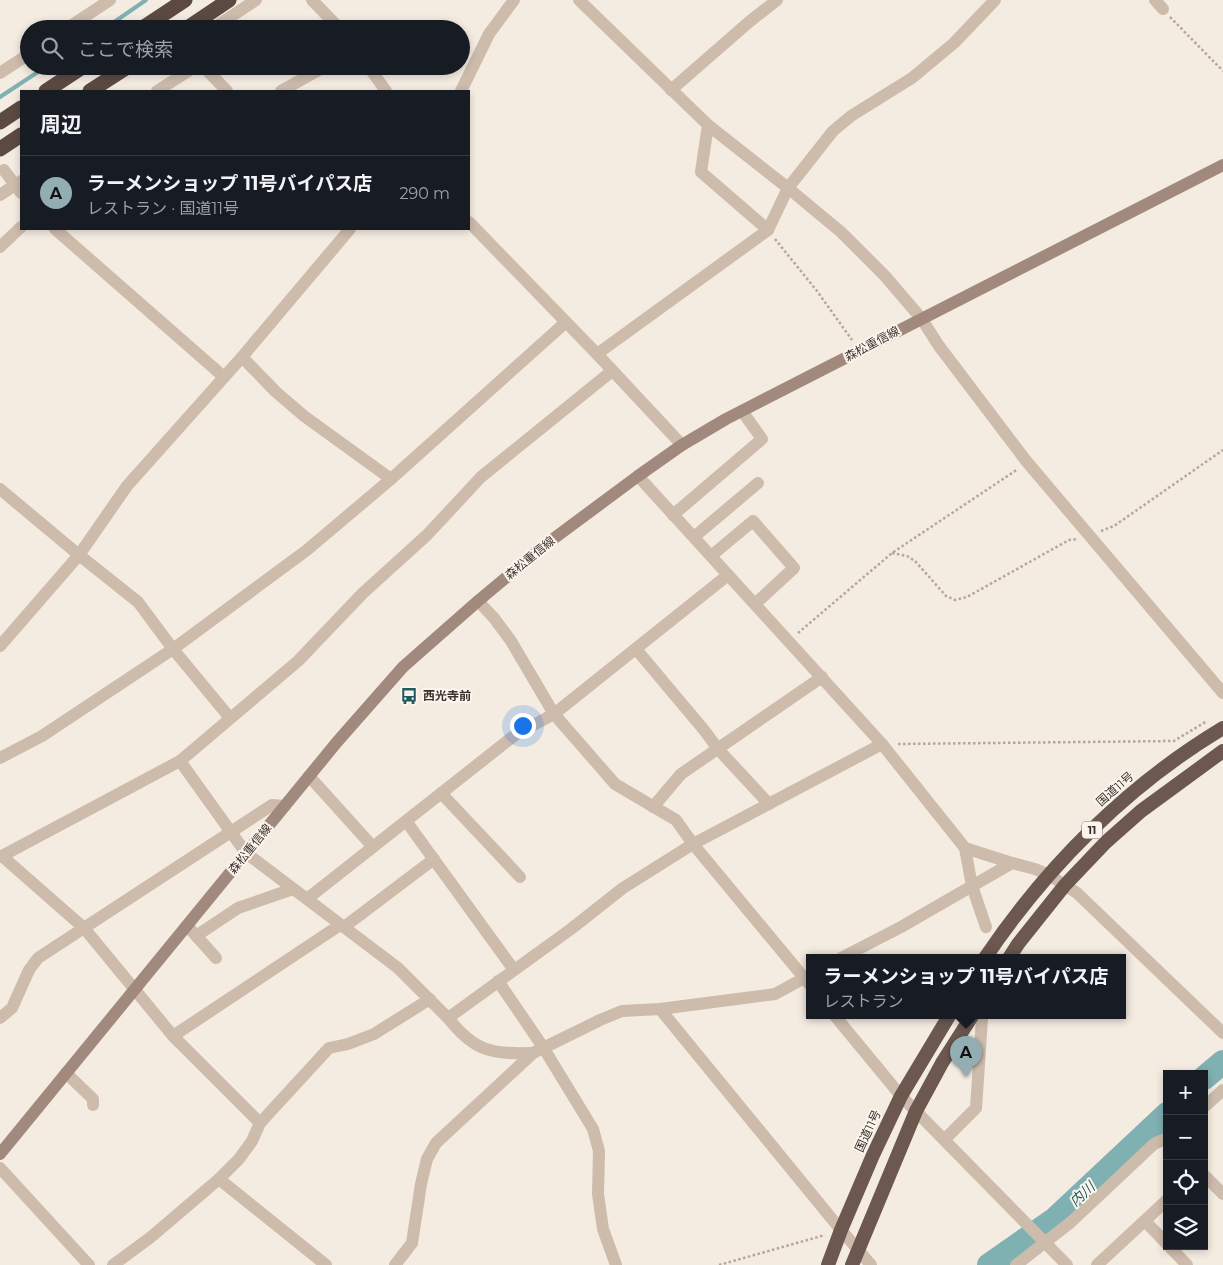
<!DOCTYPE html>
<html lang="ja">
<meta charset="utf-8">
<style>
body{margin:0;font-family:Montserrat,"Noto Sans JP",sans-serif;background:#242831;color:#f1f3f6}
.controls{position:absolute;right:15px;bottom:15px;display:grid;overflow:hidden;border-radius:0px;box-shadow:0 2px 8px #0003}
.controls button{width:45px;height:45px;display:grid;place-items:center;padding:0;border:0;border-bottom:1px solid #363941;background:#171b24;color:#f1f3f6;font:25px sans-serif}
.you{position:absolute;left:522px;top:725px;width:18px;height:18px;margin:-12px;border:4px solid #fff;border-radius:50%;background:#1a73e8;box-shadow:0 0 0 8px #1a73e833}
.badge{display:grid;place-items:center;width:32px;height:32px;border-radius:50%;background:#92aeb2;color:#111;font-size:16px;font-weight:700}
.pin{position:absolute;translate:-50% -41px;filter:drop-shadow(0 1px 2px #0008)}
.pin::after{content:'';position:absolute;top:26px;width:18px;height:15px;background:inherit;clip-path:polygon(0 0,100% 0,50% 100%)}
.popup{position:absolute;left:806px;top:954px;width:320px;height:65px;box-sizing:border-box;display:grid;place-content:center;border-radius:0px;background:#171b24;filter:drop-shadow(0 1px 4px #0005);font-size:16px;white-space:nowrap;color:#9ea1a6}
.popup b{font-size:19px;color:#f1f3f6}
.popup::after{content:'';position:absolute;left:50%;top:100%;margin-left:-10px;border:10px solid transparent;border-top-color:#171b24}
.list{margin:0;padding:0;list-style:none}
h2{display:flex;justify-content:space-between;align-items:center;height:65px;margin:0;padding:0 20px;font-size:21px}
h2 small{font-size:16px;font-weight:400;color:#9ea1a6}
.list li{display:grid;grid-template-columns:32px 1fr auto;gap:15px;align-items:center;box-sizing:border-box;height:75px;padding:0 20px;border-top:1px solid #363941}
.list b{display:block;font-size:19px;white-space:nowrap}
.list p{margin:0;font-size:16px;white-space:nowrap;color:#9ea1a6}
.list em{font-size:16px;font-style:normal;color:#9ea1a6}
.icon{flex:none;width:28px;height:28px;fill:none;stroke:currentColor;stroke-width:2;stroke-linecap:round;stroke-linejoin:round}
.map{position:relative;flex:none;width:1223px;height:1265px;overflow:hidden}
.search{position:absolute;background:#171b24;box-shadow:0 2px 8px #0003;left:20px;top:20px;width:450px;height:55px;display:flex;align-items:center;gap:12px;box-sizing:border-box;padding:0 18px;border-radius:28px;color:#9ea1a6;font-size:19px}
.panel{position:absolute;background:#171b24;box-shadow:0 2px 8px #0003;left:20px;top:90px;width:450px;height:140px;border-radius:0px}
.map>svg:first-child{display:block}
.lines{fill:none;stroke-linecap:round;stroke-linejoin:round}
.stream{stroke:#7fb0b2;stroke-width:4}
.river{stroke:#7fb0b2;stroke-width:24}
.path{stroke:#b9a596;stroke-width:2.5;stroke-dasharray:2.5 2.5;stroke-linecap:butt}
.minor{stroke:#cdbbac;stroke-width:12}
.tertiary{stroke:#cdbbac;stroke-width:12}
.secondary{stroke:#a18a7d;stroke-width:12}
.trunk{stroke:#6c584f;stroke-width:14}
.motorway{stroke:#5c4a42;stroke-width:15}
.labels{text-anchor:middle;stroke-width:4;stroke-linejoin:round;paint-order:stroke}
.shield{fill:#fbf5ee;stroke:#756b66;stroke-width:1}
.shield-label{font-size:11px;font-weight:bold;fill:#3b302b}
.street-label{font-size:12px;fill:#3b302b;stroke:#fbf5ee}
.poi-label{font-size:12px;font-weight:bold;fill:#3b302b;stroke:#fbf5ee;text-anchor:start}
.water-label{font-size:14px;font-style:italic;fill:#1f5a5e;stroke:#fbf5ee}
</style>
<div class="map">
<svg width="1223" height="1265" viewBox="0 0 1223 1265">
<rect width="100%" height="100%" fill="#f4ebe1"/>
<g class="lines">
<!-- stream -->
<g class="stream">
<polyline points="104,29 146,0"/>
<polyline points="0,97 47,66"/>
</g>
<!-- river -->
<g class="river">
<polyline points="1204,1078 1223,1062"/>
<polyline points="989,1265 1055,1219 1167,1114"/>
</g>
<!-- path -->
<g class="path">
<polyline points="1170,17 1223,71"/>
<polyline points="775,239 817,291 852,340"/>
<polyline points="1101,531 1114,526 1223,450"/>
<polyline points="892,553 907,556 915,561 946,596 955,600 967,597 1069,540 1077,539"/>
<polyline points="798,633 892,553 1018,469"/>
<polyline points="898,744 1174,741 1207,721"/>
<polyline points="719,1265 825,1235"/>
</g>
<!-- minor -->
<g class="minor">
<polyline points="312,0 340,29"/>
<polyline points="1155,0 1163,9"/>
<polyline points="66,29 110,0"/>
<polyline points="212,29 256,0"/>
<polyline points="203,66 227,91"/>
<polyline points="368,66 386,91"/>
<polyline points="0,73 29,54"/>
<polyline points="671,90 749,22 777,0"/>
<polyline points="157,91 190,70 190,66"/>
<polyline points="281,91 326,66"/>
<polyline points="461,91 489,34 514,0"/>
<polyline points="708,125 701,172 768,230"/>
<polyline points="4,170 21,193"/>
<polyline points="0,195 21,181"/>
<polyline points="469,222 597,354 682,445"/>
<polyline points="55,229 224,377"/>
<polyline points="0,247 21,227"/>
<polyline points="597,354 768,230 788,188 833,131 851,116 912,78 954,43 995,0"/>
<polyline points="242,357 276,392 304,416 391,479"/>
<polyline points="638,476 882,744 965,848 1012,863 1035,869 1049,875 1077,893 1223,1033"/>
<polyline points="0,489 79,555 138,602 173,649 230,718"/>
<polyline points="673,515 762,439 742,411"/>
<polyline points="694,537 758,483"/>
<polyline points="711,556 753,521 794,568 755,604"/>
<polyline points="478,601 494,618 511,641 554,714 615,784 676,820 693,844 810,985"/>
<polyline points="0,646 79,555 127,486 242,357 350,229"/>
<polyline points="636,649 704,730 718,749 769,804"/>
<polyline points="0,758 42,736 173,649 307,550 391,479 566,322"/>
<polyline points="180,761 246,853 398,968 448,1018 571,929 623,888 693,844 882,744"/>
<polyline points="309,776 373,847"/>
<polyline points="441,793 520,877"/>
<polyline points="653,807 681,774 822,677"/>
<polyline points="406,821 514,970"/>
<polyline points="965,848 972,886 986,927"/>
<polyline points="0,857 180,761 298,661 363,593 427,535 481,477 612,371"/>
<polyline points="3,857 84,928 173,1036 260,1123"/>
<polyline points="307,899 515,735 554,714 728,575"/>
<polyline points="344,927 434,859"/>
<polyline points="191,930 216,958"/>
<polyline points="196,936 238,908 293,889"/>
<polyline points="841,958 901,927 1012,863"/>
<polyline points="498,981 543,1047 593,1129 599,1151 598,1194 603,1229 616,1265"/>
<polyline points="660,1009 841,1230 871,1265"/>
<polyline points="835,1016 901,1096"/>
<polyline points="0,1018 12,1008 29,970 38,958 272,805 285,806"/>
<path d="M448 1018C475 1052 491 1054 533 1053"/>
<polyline points="173,1036 340,925"/>
<polyline points="66,1073 93,1099 93,1105"/>
<polyline points="1204,1107 1223,1090"/>
<polyline points="945,1139 976,1108 982,1019 978,1016"/>
<polyline points="0,1168 89,1265"/>
<polyline points="1204,1175 1223,1194"/>
<polyline points="219,1179 326,1265"/>
<polyline points="1145,1221 1167,1244"/>
<polyline points="1169,1246 1187,1265"/>
<polyline points="113,1265 151,1237 219,1179 239,1159 252,1141 260,1123 329,1048 348,1044 374,1034 430,999"/>
<polyline points="395,1265 412,1243 421,1184 427,1159 436,1143 533,1053 600,1020 622,1011 660,1009 775,994 810,975"/>
<polyline points="1016,1265 1071,1222 1154,1144 1167,1138"/>
<polyline points="1097,1265 1167,1200"/>
</g>
<!-- tertiary -->
<g class="tertiary">
<polyline points="579,0 708,125 788,188 841,232 885,276 921,318 939,346 1027,462 1223,693"/>
<polyline points="901,1096 1067,1265"/>
</g>
<!-- secondary -->
<polyline class="secondary" points="0,1154 337,742 403,667 478,601 545,545 638,476 682,445 726,419 1223,165"/>
<!-- trunk -->
<g class="trunk">
<path d="M985 958C1047 866 1128 785 1223 728"/>
<polyline points="1009,958 1018,944 1065,885 1106,842 1141,811 1223,751"/>
<polyline points="828,1265 841,1230 873,1155 901,1096 949,1016"/>
<polyline points="852,1265 916,1111 942,1063 972,1016"/>
</g>
<!-- motorway -->
<g class="motorway">
<polyline points="141,29 185,0"/>
<polyline points="186,29 229,0"/>
<polyline points="46,91 84,66"/>
<polyline points="90,91 129,66"/>
<polyline points="0,122 21,108"/>
<polyline points="0,149 21,135"/>
</g>
</g>
<!-- icons -->
<defs>
<g id="bus-bare" transform="scale(1.35)"><path d="M-5-6H5V4H4V6H2V4H-2V6H-4V4H-5ZM-3.5-4V0h7V-4ZM-3.5 1.2v1.5H-2V1.2ZM2 1.2v1.5H3.5V1.2Z" fill="#1f5a5e" stroke="#fbf5ee" stroke-width="2.5" paint-order="stroke"/></g>
</defs>
<g fill-rule="evenodd">
<use href="#bus-bare" x="409" y="696"/>
</g>
<g class="labels">
<!-- shield labels -->
<rect class="shield" x="1082" y="821.5" width="20" height="17" rx="4"/>
<g class="shield-label">
<text x="1092" y="834">11</text>
</g>
<!-- street labels -->
<g class="street-label">
<text transform="translate(872 344) rotate(-28)" y="4">森松重信線</text>
<text transform="translate(530 558) rotate(-39)" y="4">森松重信線</text>
<text transform="translate(1115 789) rotate(-41)" y="4">国道11号</text>
<text transform="translate(250 849) rotate(-51)" y="4">森松重信線</text>
<text transform="translate(868 1131) rotate(-65)" y="4">国道11号</text>
</g>
<!-- poi labels -->
<g class="poi-label">
<text x="423" y="700">西光寺前</text>
</g>
<!-- water labels -->
<g class="water-label">
<text transform="translate(1082 1194) rotate(-43)" y="5">内川</text>
</g>
</g>
</svg>
<div class="controls">
<button>+</button>
<button>−</button>
<button><svg class="icon" aria-label="locate" viewBox="0 0 24 24"><circle cx="12" cy="12" r="6"/><path d="M12 2v4M12 18v4M2 12h4M18 12h4"/></svg></button>
<button><svg class="icon" aria-label="layers" viewBox="0 0 24 24"><path d="M12 4l9 5-9 5-9-5zM3 14l9 5 9-5"/></svg></button>
</div>
<div class="you"></div>
<div class="pin badge" style="left:966px;top:1077px">A</div>
<div class="popup"><b>ラーメンショップ 11号バイパス店</b>レストラン</div>
<div class="search"><svg class="icon" aria-label="search" viewBox="0 0 24 24"><circle cx="10" cy="10" r="6"/><path d="M15 15l6 6"/></svg>ここで検索</div>
<section class="panel">
<h2>周辺<small></small></h2>
<ul class="list">
<li><span class="badge">A</span><div><b>ラーメンショップ 11号バイパス店</b><p>レストラン · 国道11号</p></div><em>290 m</em></li>
</ul>
</section>
</div>
